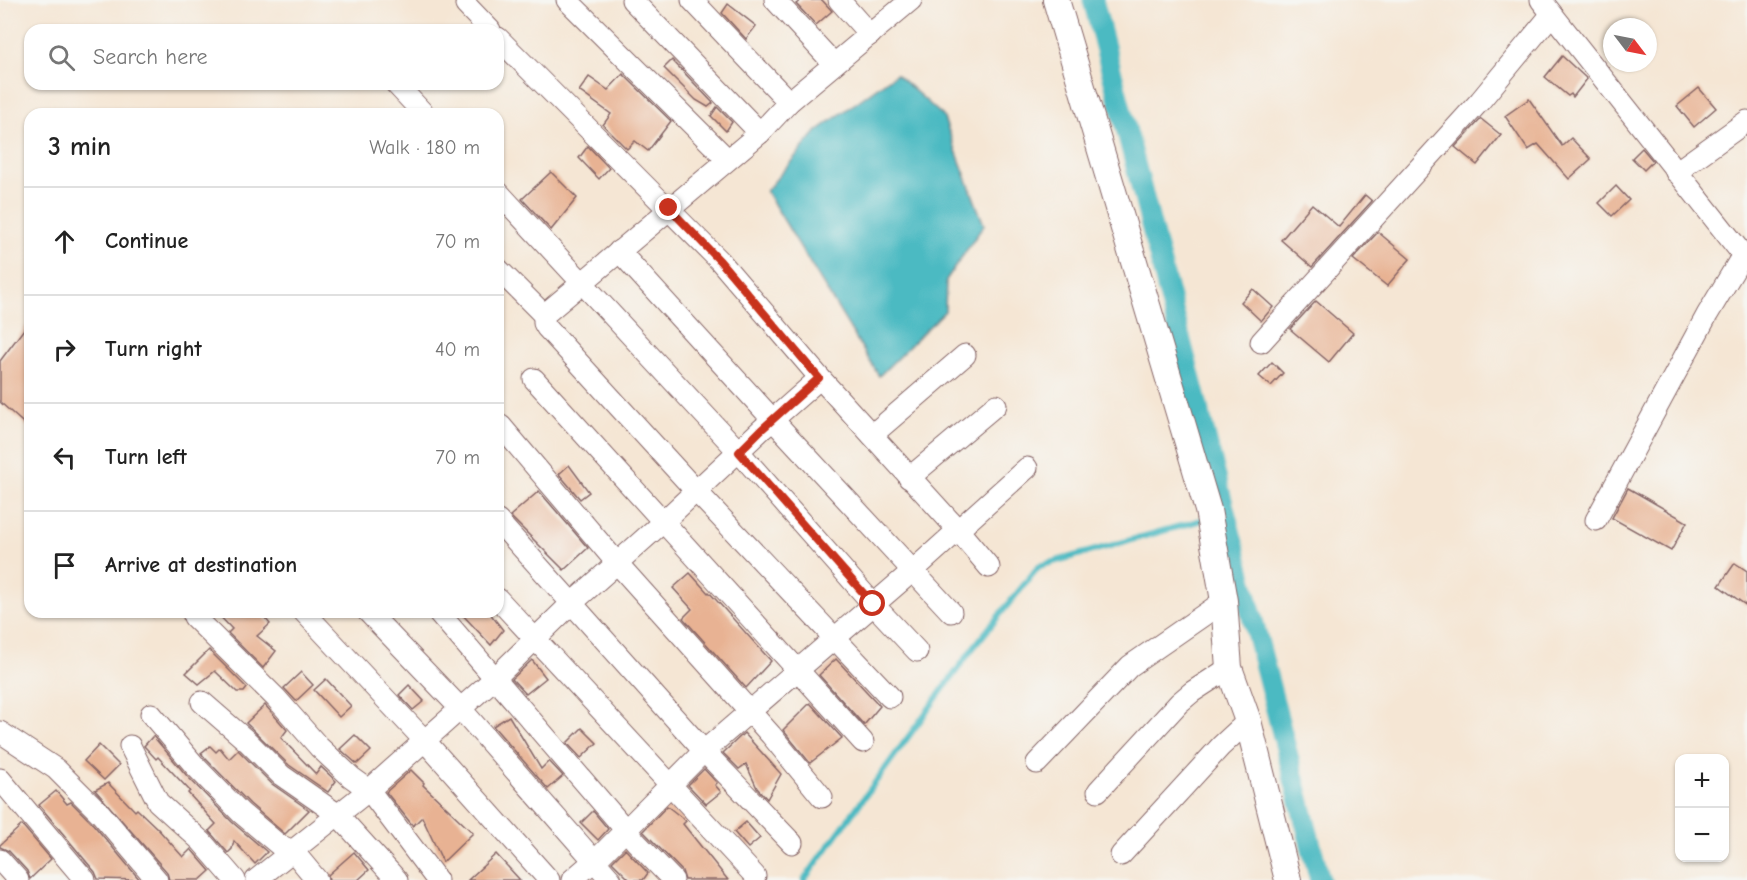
<!DOCTYPE html>
<meta charset="utf-8">
<style>
body{margin:0;font-family:"Comic Neue",sans-serif;background:#f6f6f6;color:#222}
.controls{position:absolute;right:18px;bottom:18px;display:grid;overflow:hidden;border-radius:12px;box-shadow:0 2px 4px #0004}
.controls button{width:54px;height:54px;display:grid;place-items:center;padding:0;border:0;border-bottom:2px solid #e0e0e0;background:#fff;color:#222;font:30px sans-serif}
.compass{position:absolute;left:1603px;top:18px;width:54px;height:54px;border-radius:50%;background:#fff;box-shadow:0 2px 4px #0004;rotate:122deg}
.stop{position:absolute;width:18px;height:18px;margin:-14px;border:4px solid #c8321e;border-radius:50%;background:#fff}
.stop.end{background:#c8321e;border-color:#fff;box-shadow:0 2px 6px #0008}
.list{margin:0;padding:0;list-style:none}
h2{display:flex;justify-content:space-between;align-items:center;height:78px;margin:0;padding:0 24px;font-size:26px}
h2 small{font-size:20px;font-weight:400;color:#767676}
.list li{display:grid;grid-template-columns:39px 1fr auto;gap:18px;align-items:center;box-sizing:border-box;height:108px;padding:0 24px;border-top:2px solid #e0e0e0}
.list b{display:block;font-size:22px;white-space:nowrap}
.list em{font-size:20px;font-style:normal;color:#767676}
.icon{flex:none;width:33px;height:33px;fill:none;stroke:currentColor;stroke-width:2;stroke-linecap:round;stroke-linejoin:round}
.map{position:relative;flex:none;width:1747px;height:880px;overflow:hidden}
.search{position:absolute;background:#fff;box-shadow:0 2px 4px #0004;left:24px;top:24px;width:480px;height:66px;display:flex;align-items:center;gap:15px;box-sizing:border-box;padding:0 21px;border-radius:18px;color:#767676;font-size:22px}
.panel{position:absolute;background:#fff;box-shadow:0 2px 4px #0004;left:24px;top:108px;width:480px;height:510px;border-radius:18px}
.map>svg:first-child{display:block}
.water{fill:#4cbac2;stroke:#4b6c76;stroke-width:1.5}
.lines{fill:none;stroke-linecap:round;stroke-linejoin:round}
.stream{stroke:#4cbac2;stroke-width:6}
.canal{stroke:#4cbac2;stroke-width:21}
.building{fill:#e8b293}
.minor-casing{stroke:#866566;stroke-width:23}
.major-casing{stroke:#866566;stroke-width:28}
.minor{stroke:#fff;stroke-width:21}
.major{stroke:#fff;stroke-width:26}
.route{stroke:#c8321e;stroke-width:8}
</style>
<div class="map">
<svg width="1747" height="880" viewBox="0 0 1747 880">
<rect width="100%" height="100%" fill="#f6f6f2"/>
<filter id="ink" filterUnits="userSpaceOnUse"><feTurbulence type="fractalNoise" baseFrequency=".0167" numOctaves="2"/><feDisplacementMap in="SourceGraphic" scale="12" xChannelSelector="R" yChannelSelector="G"/><feConvolveMatrix kernelMatrix="1 2 1 2 8 2 1 2 1" color-interpolation-filters="sRGB"/></filter>
<filter id="wash" filterUnits="userSpaceOnUse"><feTurbulence type="fractalNoise" baseFrequency=".008" numOctaves="4" result="noise"/><feDisplacementMap in="SourceGraphic" scale="24" xChannelSelector="R" yChannelSelector="G"/><feGaussianBlur stdDeviation="1.35" result="paint"/><feColorMatrix in="noise" values="0 0 0 0 0 0 0 0 0 0 0 0 0 0 0 0 0 1.4 0 .05"/><feComposite in="paint" operator="in"/></filter>
<g filter="url(#wash)">
<rect width="100%" height="100%" fill="#f5e6d4"/>
<!-- water -->
<polygon class="water" points="896,74 943,116 984,225 946,280 945,311 879,376 766,191 817,131"/>
<g class="lines">
<!-- stream -->
<polyline class="stream" points="804,880 973,648 1039,566 1205,519"/>
<!-- canal -->
<polyline class="canal" points="1093,0 1320,880"/>
</g>
<g id="blocks">
<!-- building -->
<g class="building">
<polygon points="801,0 822,0 832,11 816,25 796,4"/>
<polygon points="728,4 756,26 746,39 722,13"/>
<polygon points="1562,56 1587,79 1573,97 1571,94 1568,96 1545,77"/>
<polygon points="672,60 713,103 708,107 696,100 664,68"/>
<polygon points="623,74 671,121 648,151 635,141 627,149 603,125 611,114 579,91 589,77 608,90"/>
<polygon points="1699,88 1716,108 1694,127 1677,106"/>
<polygon points="1529,99 1562,146 1571,138 1591,159 1569,179 1538,144 1528,150 1505,116"/>
<polygon points="717,107 732,122 726,131 711,116"/>
<polygon points="1481,119 1501,135 1477,165 1455,147"/>
<polygon points="588,146 609,168 599,179 579,158"/>
<polygon points="1642,148 1653,161 1644,170 1632,158"/>
<polygon points="551,172 577,198 551,230 522,199"/>
<polygon points="1616,186 1629,200 1612,216 1599,203"/>
<polygon points="1365,195 1372,201 1312,267 1281,240 1312,204 1339,227"/>
<polygon points="1378,232 1410,259 1387,286 1353,259"/>
<polygon points="1253,289 1273,307 1261,321 1241,302"/>
<polygon points="1316,301 1353,333 1329,362 1290,329"/>
<polygon points="30,321 30,429 0,402 0,361"/>
<polygon points="1272,362 1283,373 1271,386 1259,376"/>
<polygon points="569,465 589,492 580,499 559,474"/>
<polygon points="1628,488 1687,522 1671,551 1612,518"/>
<polygon points="539,491 588,548 564,570 510,516"/>
<polygon points="1735,563 1747,571 1747,606 1719,586"/>
<polygon points="690,573 708,593 709,592 771,661 746,688 683,618 692,609 673,588"/>
<polygon points="216,612 260,612 270,624 257,636 276,651 263,668 228,633 232,629"/>
<polygon points="460,612 489,612 503,630 491,645"/>
<polygon points="209,650 247,688 244,692 237,692 215,671 199,684 186,673"/>
<polygon points="836,659 880,706 864,725 819,675"/>
<polygon points="532,660 546,678 526,694 512,679"/>
<polygon points="301,672 313,685 296,701 284,688"/>
<polygon points="326,679 351,706 339,717 314,690"/>
<polygon points="409,685 424,701 413,710 399,695"/>
<polygon points="810,703 842,738 810,763 783,730"/>
<polygon points="265,705 287,730 281,738 316,774 321,767 336,781 328,792 289,765 246,723"/>
<polygon points="509,716 541,769 549,761 563,776 548,789 493,726"/>
<polygon points="582,728 597,743 581,758 567,743"/>
<polygon points="744,733 781,774 767,799 757,788 746,764 739,769 723,753"/>
<polygon points="355,735 371,751 357,764 340,749"/>
<polygon points="153,736 187,776 232,822 267,852 255,864 234,841 232,849 228,853 209,831 216,824 188,793 190,791 158,757 156,759 145,747 144,746"/>
<polygon points="99,745 119,765 104,780 84,761"/>
<polygon points="210,746 216,752 220,748 229,759 238,750 272,784 309,810 285,834 250,804 205,758 201,753"/>
<polygon points="704,769 717,783 715,785 721,792 706,804 688,785"/>
<polygon points="411,770 424,783 423,785 473,833 443,862 422,817 413,826 386,792"/>
<polygon points="108,783 135,811 137,809 158,829 183,857 191,849 210,871 200,880 169,880 167,872 95,790"/>
<polygon points="56,791 67,804 71,802 92,823 140,880 98,879 95,872 39,805"/>
<polygon points="667,806 686,821 683,824 728,880 685,880 682,871 643,831"/>
<polygon points="593,811 608,829 598,840 581,823"/>
<polygon points="746,822 760,838 748,848 734,832"/>
<polygon points="22,825 51,859 30,879 27,871 9,851 0,847 0,845"/>
<polygon points="625,849 648,873 643,880 630,880 612,862"/>
<polygon points="354,852 369,870 358,880 329,880 328,875"/>
<polygon points="496,854 520,880 468,880"/>
</g>
</g>
</g>
<g filter="url(#ink)">
<use href="#blocks" fill-opacity="0" stroke="#866566" stroke-width="1.5"/>
<g class="lines">
<!-- minor casing -->
<g class="minor-casing">
<g id="minor">
<polyline points="567,0 727,159"/>
<polyline points="632,0 760,133"/>
<polyline points="692,0 789,102"/>
<polyline points="775,0 834,64"/>
<polyline points="839,0 870,35"/>
<polyline points="1541,0 1747,260"/>
<polyline points="466,5 490,30"/>
<polyline points="498,38 720,261 820,378 958,530 989,567"/>
<polyline points="396,84 424,114"/>
<polyline points="1676,172 1747,121"/>
<polyline points="498,192 739,452 873,604 917,651"/>
<polyline points="619,251 773,420 951,612"/>
<polyline points="498,269 544,315"/>
<polyline points="1261,342 1480,101 1551,15"/>
<polyline points="534,379 863,742"/>
<polyline points="501,426 617,563 771,735 822,797"/>
<polyline points="872,435 965,355"/>
<polyline points="909,478 996,405"/>
<polyline points="1596,520 1707,315 1743,255"/>
<polyline points="498,521 704,751 792,843"/>
<polyline points="498,599 755,876"/>
<polyline points="304,612 424,740 549,880"/>
<polyline points="368,612 460,708 611,880"/>
<polyline points="438,612 636,842 673,880"/>
<polyline points="194,617 276,698 319,747 351,777 369,790 437,880"/>
<polyline points="890,697 696,491 547,328 544,323 544,315 760,133 789,102 911,0"/>
<polyline points="202,702 248,742 281,775 337,814 397,880"/>
<polyline points="151,714 196,767 241,813 279,845 293,851 317,880"/>
<polyline points="0,732 56,769 101,814 157,880"/>
<polyline points="130,746 158,802 202,842 235,880"/>
<polyline points="1037,763 1130,666 1224,601"/>
<polyline points="0,779 85,880"/>
<polyline points="1098,791 1179,703 1192,692 1229,668"/>
<polyline points="1121,855 1221,746 1248,721"/>
<polyline points="0,860 18,880"/>
<polyline points="256,880 369,790 495,678 571,604 663,522 761,430 820,378"/>
<polyline points="572,880 601,855 704,751 916,568 1027,468"/>
</g>
</g>
<!-- major casing -->
<g class="major-casing">
<polyline id="major" points="1056,0 1208,510 1224,601 1229,668 1248,721 1288,880"/>
</g>
<!-- minor -->
<use href="#minor" class="minor"/>
<!-- major -->
<use href="#major" class="major"/>
</g>
</g>
<g class="lines" filter="url(#ink)">
<!-- route -->
<polyline class="route" points="669,208 720,261 819,378 761,430 739,452 873,604"/>
</g>
</svg>
<div class="controls">
<button>+</button>
<button>−</button>
</div>
<svg class="compass" viewBox="-18 -18 36 36"><path d="M0-13l5 13h-10z" fill="#e53935"/><path d="M0 13l5-13h-10z" fill="#767676"/></svg>
<div class="stop" style="left:873px;top:604px"></div>
<div class="stop end" style="left:669px;top:208px"></div>
<div class="search"><svg class="icon" aria-label="search" viewBox="0 0 24 24"><circle cx="10" cy="10" r="6"/><path d="M15 15l6 6"/></svg>Search here</div>
<section class="panel">
<h2>3 min<small>Walk · 180 m</small></h2>
<ul class="list">
<li><svg class="icon" aria-label="ahead" viewBox="0 0 24 24"><path d="M12 20V5M6 11l6-6 6 6"/></svg><div><b>Continue</b></div><em>70 m</em></li>
<li><svg class="icon" aria-label="right" viewBox="0 0 24 24"><path d="M7 20v-9h11M14 6l5 5-5 5"/></svg><div><b>Turn right</b></div><em>40 m</em></li>
<li><svg class="icon" aria-label="left" viewBox="0 0 24 24"><path d="M17 20v-9H6M10 6l-5 5 5 5"/></svg><div><b>Turn left</b></div><em>70 m</em></li>
<li><svg class="icon" aria-label="arrive" viewBox="0 0 24 24"><path d="M6 21V4h12l-3 4 3 4H6"/></svg><div><b>Arrive at destination</b></div></li>
</ul>
</section>
</div>
